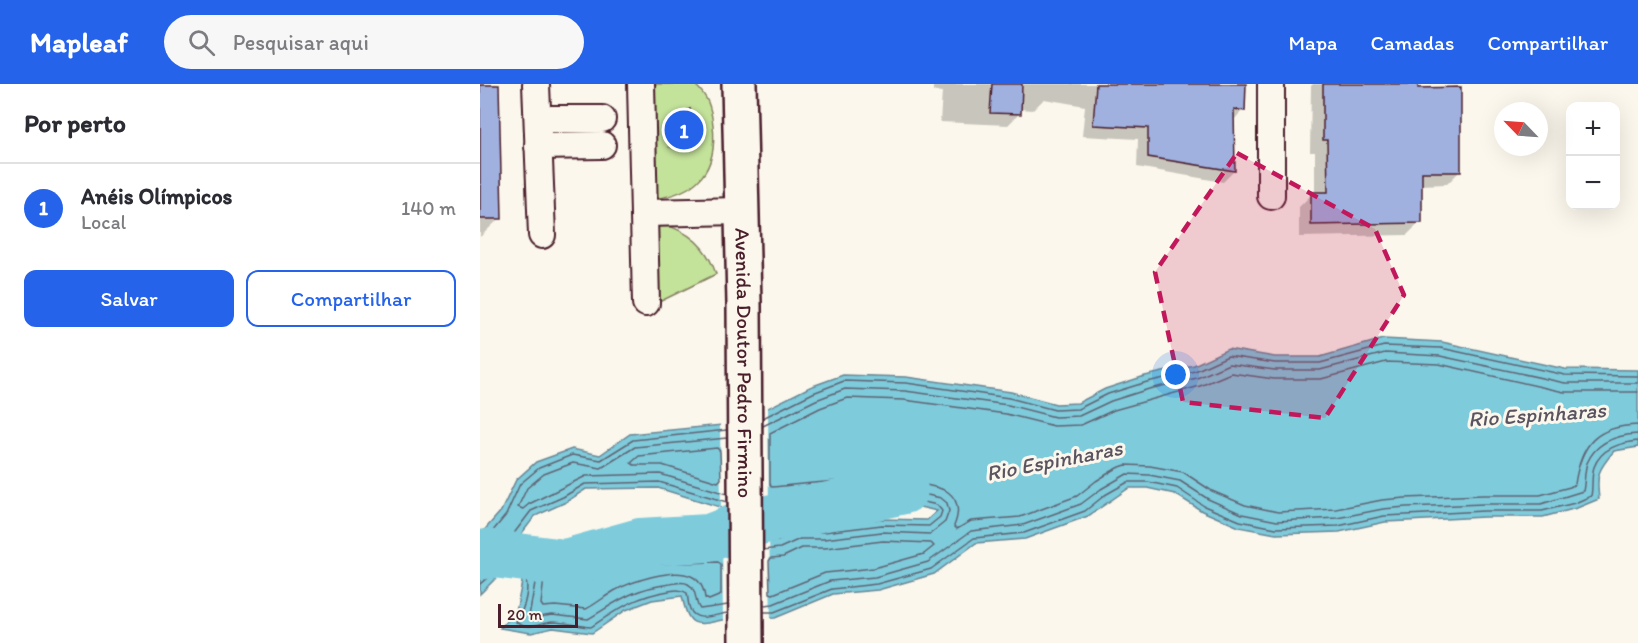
<!DOCTYPE html>
<html lang="pt">
<meta charset="utf-8">
<style>
body{margin:0;font-family:Itim,sans-serif;background:#f7f7f7;color:#2b2b33}
.controls{position:absolute;right:18px;top:18px;display:grid;overflow:hidden;border-radius:12px;box-shadow:0 6px 24px #0002}
.controls button{width:54px;height:54px;display:grid;place-items:center;padding:0;border:0;border-bottom:2px solid #e1e1e2;background:#fff;color:#2b2b33;font:30px sans-serif}
.compass{position:absolute;left:1014px;top:18px;width:54px;height:54px;border-radius:50%;background:#fff;box-shadow:0 6px 24px #0002;rotate:295deg}
.scale{position:absolute;left:18px;bottom:15px;width:80px;box-sizing:border-box;padding-left:6px;border:3px solid #4a1f2b;border-top:0;font-size:16px;line-height:21px;white-space:nowrap;color:#4a1f2b;-webkit-text-stroke:4px #fbf7ec;paint-order:stroke}
.you{position:absolute;left:696px;top:291px;width:21px;height:21px;margin:-15px;border:4px solid #fff;border-radius:50%;background:#1a73e8;box-shadow:0 0 0 9px #1a73e833}
.badge{display:grid;place-items:center;width:39px;height:39px;border-radius:50%;background:#2563eb;color:#fff;font-size:20px;font-weight:700}
.pin{position:absolute;translate:-50% -50%;border:3px solid #fff;box-shadow:0 2px 6px #0006}
.list{margin:0;padding:0;list-style:none}
h2{display:flex;justify-content:space-between;align-items:center;height:78px;margin:0;padding:0 24px;font-size:26px}
h2 small{font-size:20px;font-weight:400;color:#7c7c81}
.list li{display:grid;grid-template-columns:39px 1fr auto;gap:18px;align-items:center;box-sizing:border-box;height:90px;padding:0 24px;border-top:2px solid #e1e1e2}
.list b{display:block;font-size:22px;white-space:nowrap}
.list p{margin:0;font-size:20px;white-space:nowrap;color:#7c7c81}
.list em{font-size:20px;font-style:normal;color:#7c7c81}
.actions{display:flex;gap:12px;padding:18px 24px}
.actions a{flex:1;padding:14px 0;border:2px solid #2563eb;border-radius:12px;text-align:center;font-size:21px;color:#2563eb}
.actions .main{background:#2563eb;color:#fff}
.icon{flex:none;width:33px;height:33px;fill:none;stroke:currentColor;stroke-width:2;stroke-linecap:round;stroke-linejoin:round}
.map{position:relative;flex:none;width:1158px;height:559px;overflow:hidden}
header{display:flex;align-items:center;gap:36px;box-sizing:border-box;height:84px;padding:0 30px;background:#2563eb;color:#fff}
header strong{font-size:28px}
nav{display:flex;gap:33px;margin-inline-start:auto;font-size:21px}
.search{width:420px;height:54px;background:#f7f7f7;display:flex;align-items:center;gap:15px;box-sizing:border-box;padding:0 21px;border-radius:33px;color:#7c7c81;font-size:22px}
main{display:flex}
aside{flex:1;background:#fff}
.map>svg:first-child{display:block}
.green{fill:#c3e29a;stroke:#868062;stroke-width:1.5}
.water{fill:#7ecbdc;stroke:#698695;stroke-width:1.5}
.pier{fill:#fbf7ec}
.shadow{fill:#0003}
.lines{fill:none;stroke-linecap:round;stroke-linejoin:round}
.shore{stroke:#5f6472;stroke-width:1.5}
.river{stroke:#7ecbdc;stroke-width:48}
.building{fill:#a0b1e0;stroke:#4a1f2b;stroke-width:1.5}
.minor-casing{stroke:#4a1f2b;stroke-width:30}
.major-casing{stroke:#4a1f2b;stroke-width:38}
.minor{stroke:#fbf7ec;stroke-width:26}
.major{stroke:#fbf7ec;stroke-width:33}
.marked{fill:#c2185b;fill-opacity:0.2;stroke:#c2185b;stroke-width:4.5;stroke-dasharray:12 8;stroke-linejoin:round}
.labels{text-anchor:middle;stroke-width:6;stroke-linejoin:round;paint-order:stroke}
.street-label{font-size:21px;fill:#4a1f2b;stroke:#fbf7ec}
.water-label{font-size:22px;font-style:italic;fill:#5a5360;stroke:#fbf7ec}
</style>
<header>
<strong>Mapleaf</strong>
<div class="search"><svg class="icon" aria-label="search" viewBox="0 0 24 24"><circle cx="10" cy="10" r="6"/><path d="M15 15l6 6"/></svg>Pesquisar aqui</div>
<nav><a>Mapa</a><a>Camadas</a><a>Compartilhar</a></nav>
</header>
<main>
<aside>
<h2>Por perto<small></small></h2>
<ul class="list">
<li><span class="badge">1</span><div><b>Anéis Olímpicos</b><p>Local</p></div><em>140 m</em></li>
</ul>
<div class="actions"><a class="main">Salvar</a><a>Compartilhar</a></div>
</aside>
<div class="map">
<svg width="1158" height="559" viewBox="0 0 1158 559">
<rect width="100%" height="100%" fill="#fbf7ec"/>
<filter id="ink" filterUnits="userSpaceOnUse"><feTurbulence type="fractalNoise" baseFrequency=".0167" numOctaves="2"/><feDisplacementMap in="SourceGraphic" scale="12" xChannelSelector="R" yChannelSelector="G"/><feConvolveMatrix kernelMatrix="1 2 1 2 8 2 1 2 1" color-interpolation-filters="sRGB"/></filter>
<g filter="url(#ink)">
<!-- green -->
<g class="green">
<path d="M169 0H214C228 12 231 23 233 41 238 87 217 110 171 115Z"/>
<path d="M172 138C204 143 226 159 236 190L175 220Z"/>
</g>
<!-- water -->
<g class="water">
<path d="M903 255 962 258 1085 285 1158 286V363L1134 367C1118 386 1116 390 1119 415L1097 424 1063 433H1004L927 437 905 438 859 448 796 450 759 443 722 427 695 410 667 404H649L608 432 545 455 496 459 454 490 398 506 353 510 295 534 267 535V454L296 451 316 442H344L401 435 447 436 457 427 418 418 343 420 267 429 266 335 330 303 363 291 426 293 531 308 576 320 598 319 625 305 665 292 714 281 748 265 795 273H840Z"/>
<path d="M242 341 243 424 178 404 106 405 86 418 55 432 39 453 52 469 82 470 128 459 247 455 246 535C215 542 209 545 202 512L172 516 146 526 112 549 73 544 51 549 20 544 36 528 42 498 38 489 17 493 0 510V451L21 427 36 396 56 378 92 365 120 371 150 350Z"/>
</g>
<!-- pier -->
<g class="pier">
<polygon points="288,322 289,429 267,432 241,426 240,338 261,335"/>
<polygon points="289,449 291,537 243,538 242,452"/>
</g>
<!-- shadow -->
<g class="shadow">
<polygon points="0,0 17,0 20,134 0,153"/>
<polygon points="453,0 764,0 763,26 753,37 754,87 743,98 657,83 658,55 602,52 605,22 564,15 553,26 539,25 539,30 528,41 460,38 462,8 453,7"/>
<polygon points="833,0 905,0 937,5 980,87 967,100 940,101 940,138 927,151 819,153 819,123 832,110 835,110 835,68 830,68 831,2"/>
<polygon points="192,39 211,63 206,68 188,64 189,51 187,45"/>
</g>
<g class="lines">
<!-- shore -->
<g class="shore">
<path d="M1158 308H1084L959 280 906 278 841 295H794L751 289 720 302 634 326 601 341 574 342 526 330 424 316 367 314 340 324 290 349V400L292 403C343 398 397 390 446 401 454 403 462 404 468 408 480 417 479 430 474 442L477 445 491 437 540 433 597 412 616 397 637 384 646 381 670 382 703 388 732 407 765 421 798 428 856 425 902 416 925 414 1003 411H1060L1090 403 1095 400C1101 360 1116 342 1158 341"/>
<polyline points="283,334 333,309 364,297 426,299 529,314 575,326 598,325 628,310 667,298 715,287 748,272 795,279 840,279 904,262 961,264 1085,291 1158,292"/>
<polyline points="283,342 336,316 365,305 425,307 528,321 575,333 599,332 631,317 669,305 717,294 749,280 795,286 840,286 905,269 960,272 1085,299 1158,299"/>
<polyline points="247,354 155,363 121,384 93,379 64,390 47,404 38,423 43,425 49,420 106,392 180,390 247,410"/>
<polygon points="237,364 240,367 241,395 238,398 182,381 154,381 151,379 159,372"/>
<polyline points="283,413 342,407 420,405 461,414 467,419 469,427 465,438 450,450 402,448 344,455 320,455 300,464 283,466"/>
<polyline points="247,418 179,398 105,400 83,413 51,427 35,448 33,453 49,474 83,476 129,465 247,461"/>
<polyline points="283,421 343,414 418,412 457,421 462,427 460,433 449,442 402,441 344,448 318,448 298,457 283,458"/>
<polyline points="0,456 7,454 26,431 40,400 59,384 92,371 121,376 153,356 247,346"/>
<polygon points="403,457 451,459 454,462 444,470 394,484 345,489 293,510 290,509 289,477 291,474 303,473 322,464 345,464"/>
<polyline points="0,463 10,461 24,448 28,460 37,473 35,476 13,480 0,490"/>
<path d="M247 468 130 472 84 483H54L52 486 55 499 49 532 52 534 72 531 108 535C140 516 152 505 190 500 196 499 203 497 208 500 218 506 214 518 220 525L248 521"/>
<path d="M238 478 241 480V511L229 516 225 514C224 505 220 496 211 492 193 483 150 498 134 507 124 513 116 520 106 525L75 522 63 523 61 520 64 494 66 492H87L131 481Z"/>
<path d="M0 500C11 490 26 480 42 485 52 501 45 524 36 538 47 547 60 539 73 538 85 538 98 542 111 543 138 525 156 512 189 507 196 506 201 505 207 509 208 514 208 520 210 525 216 540 236 530 248 529"/>
<path d="M284 521 293 520 350 497 395 493 448 478 491 447 543 441 601 420 621 405 647 390 669 391 700 397 728 415 762 430 797 437 857 434 903 425 926 423 1004 420H1061L1103 407C1105 399 1104 388 1107 379 1116 358 1137 351 1158 350"/>
<path d="M284 528H294L352 505 397 500 451 485 494 454 544 449 605 427 625 411 648 398H668L697 404 724 422 760 437 796 444 858 442 904 432 926 431 1004 427H1062L1095 419 1111 412C1113 403 1111 392 1114 383 1121 364 1140 359 1158 357"/>
</g>
<!-- river -->
<polyline class="river" points="0,472 6,469 85,479 160,458 229,454 265,440 424,406"/>
</g>
<!-- building -->
<g class="building">
<polygon points="512,0 542,0 541,30 510,29"/>
<polygon points="616,0 766,0 765,27 754,25 755,87 668,73 668,44 613,41"/>
<polygon points="843,0 938,0 938,4 981,3 981,88 942,88 942,139 831,141 831,108 848,108 847,56 843,56"/>
<polygon points="0,1 19,1 22,135 0,135"/>
<polygon points="210,25 217,45 213,64 193,59 194,44 191,38"/>
</g>
<g class="lines">
<!-- minor casing -->
<g class="minor-casing">
<g id="minor">
<polyline points="56,0 62,151"/>
<polyline points="161,0 166,219"/>
<polyline points="58,35 122,35"/>
<polyline points="58,62 122,61"/>
<polyline points="791,112 791,0"/>
<polyline points="164,129 261,127"/>
</g>
</g>
<!-- major casing -->
<g class="major-casing">
<g id="major">
<path id="s1" d="M259 0 264 220 266 559"/>
</g>
</g>
<!-- minor -->
<use href="#minor" class="minor"/>
<!-- major -->
<use href="#major" class="major"/>
</g>
</g>
<!-- marked area -->
<path class="marked" d="M757 69 895 145 924 211 845 334 703 318 675 188Z"/>
<g class="labels">
<!-- street labels -->
<g class="street-label">
<text dy="7" stroke="none"><textPath href="#s1" startOffset="279">Avenida Doutor Pedro Firmino</textPath></text>
</g>
<!-- water labels -->
<g class="water-label">
<text transform="translate(1057 330) rotate(-4)" y="8">Rio Espinharas</text>
<text transform="translate(574 376) rotate(-11)" y="8">Rio Espinharas</text>
</g>
</g>
</svg>
<div class="controls">
<button>+</button>
<button>−</button>
</div>
<svg class="compass" viewBox="-18 -18 36 36"><path d="M0-13l5 13h-10z" fill="#e53935"/><path d="M0 13l5-13h-10z" fill="#7c7c81"/></svg>
<div class="scale">20 m</div>
<div class="you"></div>
<div class="pin badge" style="left:204px;top:46px">1</div>
</div>
</main>
